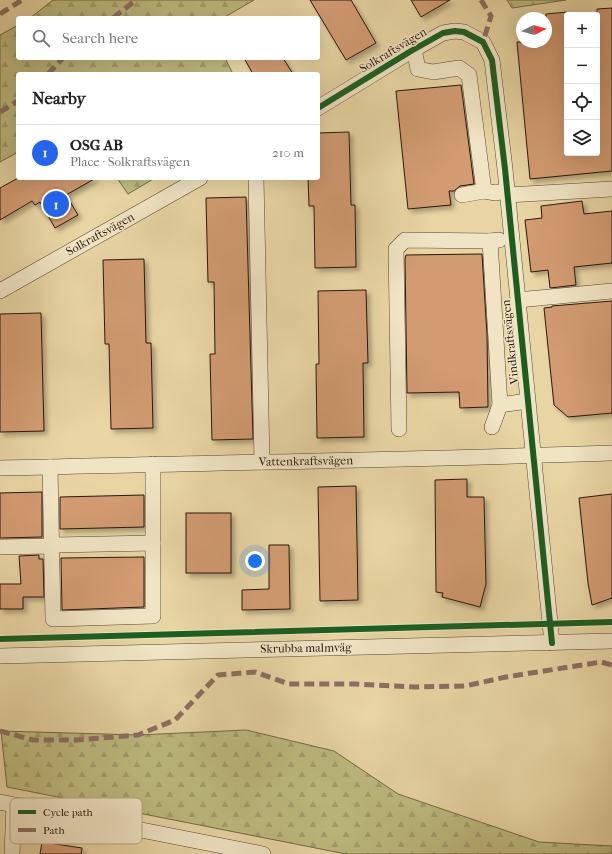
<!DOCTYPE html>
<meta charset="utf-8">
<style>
body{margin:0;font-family:"IM FELL French Canon",serif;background:#f2f2f2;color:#222}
.controls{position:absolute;right:12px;top:12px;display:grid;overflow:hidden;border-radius:4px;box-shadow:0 4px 16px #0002}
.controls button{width:36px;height:36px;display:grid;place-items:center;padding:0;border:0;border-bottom:1px solid #e0e0e0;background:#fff;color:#222;font:20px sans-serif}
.compass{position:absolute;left:516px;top:12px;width:36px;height:36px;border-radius:50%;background:#fff;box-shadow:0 4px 16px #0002;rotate:84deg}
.you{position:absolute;left:255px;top:561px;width:14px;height:14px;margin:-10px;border:3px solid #fff;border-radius:50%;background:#1a73e8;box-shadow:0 0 0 6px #1a73e833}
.badge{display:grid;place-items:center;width:26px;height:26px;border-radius:50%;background:#2563eb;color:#fff;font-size:13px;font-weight:700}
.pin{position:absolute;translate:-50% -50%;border:2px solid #fff;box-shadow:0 1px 4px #0006}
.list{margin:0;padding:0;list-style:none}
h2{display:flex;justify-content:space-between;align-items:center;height:52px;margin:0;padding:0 16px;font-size:17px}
h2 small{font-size:13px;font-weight:400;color:#767676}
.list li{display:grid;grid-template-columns:26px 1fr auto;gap:12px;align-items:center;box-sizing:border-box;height:56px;padding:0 16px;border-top:1px solid #e0e0e0}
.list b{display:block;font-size:15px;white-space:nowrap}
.list p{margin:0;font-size:13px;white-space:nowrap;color:#767676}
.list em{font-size:13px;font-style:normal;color:#767676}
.icon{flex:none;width:22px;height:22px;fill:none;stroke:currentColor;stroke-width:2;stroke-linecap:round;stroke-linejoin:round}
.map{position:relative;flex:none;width:612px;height:854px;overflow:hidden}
.search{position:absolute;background:#fff;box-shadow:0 4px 16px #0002;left:16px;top:16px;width:304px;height:44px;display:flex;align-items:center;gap:10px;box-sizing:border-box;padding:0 14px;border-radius:4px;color:#767676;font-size:15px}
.panel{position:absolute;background:#fff;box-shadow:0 4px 16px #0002;left:16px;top:72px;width:304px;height:108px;border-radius:4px}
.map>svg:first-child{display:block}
.forest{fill:url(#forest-firs);stroke:#746947}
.building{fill:#d29b72;stroke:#29170e;filter:url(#shadow)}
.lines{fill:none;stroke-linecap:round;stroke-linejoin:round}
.minor-casing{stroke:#594634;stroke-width:16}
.minor{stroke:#f0e4c4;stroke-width:15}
.quiet{stroke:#8d6e63;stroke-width:5;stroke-dasharray:10 5;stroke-linecap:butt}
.cycleway-casing{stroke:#f0e4c4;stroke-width:8}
.cycleway{stroke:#1b5e20;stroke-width:6}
.labels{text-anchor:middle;stroke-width:3;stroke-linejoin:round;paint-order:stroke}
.street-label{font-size:12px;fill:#29170e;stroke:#f0e4c4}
.key{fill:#f0e4c4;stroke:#b4a68d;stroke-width:1}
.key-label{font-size:11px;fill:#29170e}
</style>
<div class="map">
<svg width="612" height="854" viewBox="0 0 612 854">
<defs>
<pattern id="forest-firs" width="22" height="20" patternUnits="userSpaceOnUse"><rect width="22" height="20" fill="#bebb80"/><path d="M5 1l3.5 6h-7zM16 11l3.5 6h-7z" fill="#a3a06d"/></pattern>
<filter id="shadow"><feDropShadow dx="3.5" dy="3.5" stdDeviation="2" flood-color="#0004"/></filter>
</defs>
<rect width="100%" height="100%" fill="#e8d5a4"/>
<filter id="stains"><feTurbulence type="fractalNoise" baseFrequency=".005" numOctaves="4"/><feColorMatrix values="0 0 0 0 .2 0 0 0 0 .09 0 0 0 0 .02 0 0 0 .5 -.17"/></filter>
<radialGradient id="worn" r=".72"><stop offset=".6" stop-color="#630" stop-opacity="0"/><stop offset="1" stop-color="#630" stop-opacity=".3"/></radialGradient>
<!-- forest -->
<g class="forest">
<polygon points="53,0 254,0 223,18 30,18"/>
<polygon points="507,0 566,0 512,8"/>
<polygon points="18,25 18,58 225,58 233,74 18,74 18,152 0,162 0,35"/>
<polygon points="117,178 155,178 128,194"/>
<polygon points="246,730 334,751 398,794 539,842 612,846 612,854 346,854 7,787 1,731 138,735"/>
</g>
<!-- building -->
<g class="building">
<polygon points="310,0 351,0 376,43 346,60"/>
<polygon points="411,0 450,0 421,17"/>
<polygon points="612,8 612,171 530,179 517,42 546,42 546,14 567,12 567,153 597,153 597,9"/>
<polygon points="244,58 283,58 293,74 253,74"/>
<polygon points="461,85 474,184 460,186 454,191 449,191 451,205 408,209 396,91"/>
<polygon points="349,132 351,205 355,205 356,267 315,268 314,206 309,206 308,178 318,178 318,133"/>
<polygon points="18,178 96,178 66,195 78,215 55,228 40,202 35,205 32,201 0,220 0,188"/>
<polygon points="246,197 253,439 212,440 210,354 215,354 214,282 208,282 206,198"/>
<polygon points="582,201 584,214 612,211 612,263 574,267 576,285 550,288 548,270 531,272 525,220 542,218 541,206"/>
<polygon points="482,254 487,335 488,407 460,408 459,392 407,393 405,259 406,255"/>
<polygon points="144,259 146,343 151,343 153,428 111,429 109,344 105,344 103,260"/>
<polygon points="366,290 368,363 363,363 364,437 317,438 316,364 319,364 318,291"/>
<polygon points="612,301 612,413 568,417 554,405 544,308 552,307 552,306"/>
<polygon points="41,313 44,431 0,432 0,314"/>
<polygon points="467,479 467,497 484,497 486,584 480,607 442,597 443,593 436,592 435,480"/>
<polygon points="356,486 358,600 320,601 318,487"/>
<polygon points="42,492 42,537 0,538 0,493"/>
<polygon points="612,494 612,598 592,605 588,583 579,498"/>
<polygon points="144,495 144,527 60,529 60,497"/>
<rect x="186" y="513" width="45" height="60"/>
<polygon points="269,545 289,545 290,609 242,610 242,590 269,589"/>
<polygon points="39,555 39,559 43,559 44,597 23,597 23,609 0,609 0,584 21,584 19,556"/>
<polygon points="144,557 144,607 62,610 61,558"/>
<polygon points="42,842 82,848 81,854 40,854"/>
</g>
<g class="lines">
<!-- minor casing -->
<g class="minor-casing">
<g id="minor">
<polyline points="414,49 418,69 433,72 459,68 469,75 484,191 496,193 507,190"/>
<polyline points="318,108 411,51 443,33 455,31 464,32 483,42 492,60 505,169 552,643"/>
<polyline points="256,178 262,462"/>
<polyline points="462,195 484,191"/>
<polyline points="507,195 612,189"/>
<polyline points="499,240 490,241 500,405 527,401"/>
<polyline points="0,291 200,178"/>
<polyline points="518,300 612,291"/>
<polyline points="492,427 500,405"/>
<polyline points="399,429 396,249 405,240 490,241"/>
<path d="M0 468C204 463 408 460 612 453"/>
<polyline points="153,543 153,464"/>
<polyline points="0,547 51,546 55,545 153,543 153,616 53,619 50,467"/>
<polyline points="0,656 612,641"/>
<polyline points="0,802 263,854"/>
<polyline points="12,854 14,805"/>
</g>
</g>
<!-- minor -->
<use href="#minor" class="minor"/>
<!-- quiet -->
<g class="quiet">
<polyline points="481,0 491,16 483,42"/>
<polyline points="0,14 22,0"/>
<polyline points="113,18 136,0"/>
<polyline points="48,74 63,58"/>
<polyline points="0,112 18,101"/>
<polyline points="0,731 33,740 76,740 138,735 175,720 218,675 255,672 289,684 354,684 415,687 465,686 506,677 601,662 612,665"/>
</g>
<!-- cycleway casing -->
<g class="cycleway-casing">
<g id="cycleway">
<polyline points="318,108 411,51 443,33 455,31 464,32 483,42 492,60 505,169 552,643"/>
<polyline points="0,639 612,622"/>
</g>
</g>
<!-- cycleway -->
<use href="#cycleway" class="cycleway"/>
</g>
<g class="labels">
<!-- street labels -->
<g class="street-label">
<text transform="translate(393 50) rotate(-31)" y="4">Solkraftsvägen</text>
<text transform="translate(100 234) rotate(-29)" y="4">Solkraftsvägen</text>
<text transform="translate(510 342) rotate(-96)" y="4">Vindkraftsvägen</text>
<text transform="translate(306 461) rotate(-1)" y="4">Vattenkraftsvägen</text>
<text transform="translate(306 648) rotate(-1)" y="4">Skrubba malmväg</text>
</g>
</g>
<!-- legend -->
<rect x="10" y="798" width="132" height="46" rx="6" class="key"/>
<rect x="18" y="810" width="18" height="4" fill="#1b5e20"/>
<rect x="18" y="828" width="18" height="4" fill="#8d6e63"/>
<g class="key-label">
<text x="43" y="816">Cycle path</text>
<text x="43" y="834">Path</text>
</g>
<rect width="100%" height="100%" filter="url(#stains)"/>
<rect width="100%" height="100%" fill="url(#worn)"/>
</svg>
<div class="controls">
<button>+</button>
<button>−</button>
<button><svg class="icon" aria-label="locate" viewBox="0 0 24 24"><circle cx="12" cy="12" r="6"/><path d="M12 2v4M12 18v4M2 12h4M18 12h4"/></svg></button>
<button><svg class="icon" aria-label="layers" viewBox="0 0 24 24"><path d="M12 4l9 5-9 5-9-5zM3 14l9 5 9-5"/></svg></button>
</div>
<svg class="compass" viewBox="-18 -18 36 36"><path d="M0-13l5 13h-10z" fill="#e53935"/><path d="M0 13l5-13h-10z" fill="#767676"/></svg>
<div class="you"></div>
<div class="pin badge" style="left:56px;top:204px">1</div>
<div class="search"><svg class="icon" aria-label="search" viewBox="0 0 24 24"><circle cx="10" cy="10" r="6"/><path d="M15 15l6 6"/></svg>Search here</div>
<section class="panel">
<h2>Nearby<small></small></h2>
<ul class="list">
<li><span class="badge">1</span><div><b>OSG AB</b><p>Place · Solkraftsvägen</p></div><em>210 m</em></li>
</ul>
</section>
</div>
